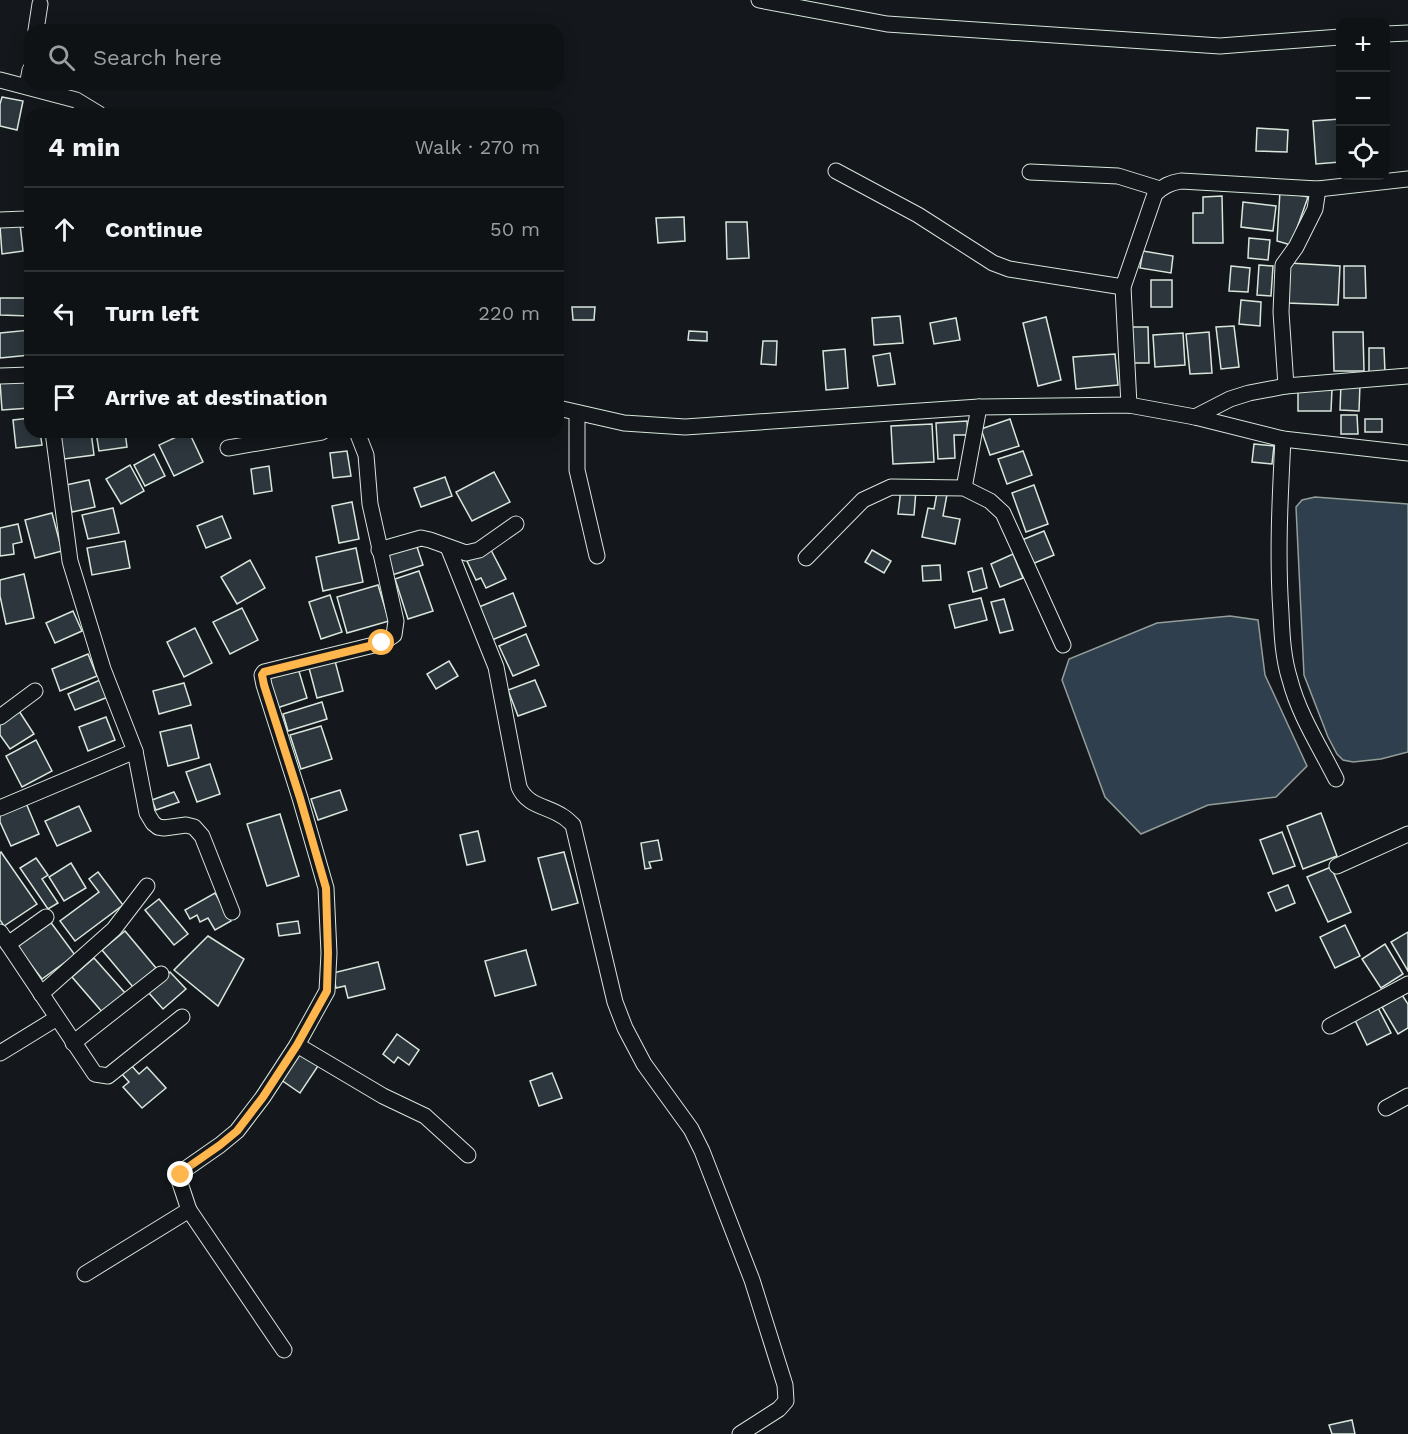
<!DOCTYPE html>
<meta charset="utf-8">
<style>
body{margin:0;font-family:"Work Sans",sans-serif;background:#1d2022;color:#f1f3f6}
.controls{position:absolute;right:18px;top:18px;display:grid;overflow:hidden;border-radius:12px;box-shadow:0 3px 15px #0003}
.controls button{width:54px;height:54px;display:grid;place-items:center;padding:0;border:0;border-bottom:2px solid #2f3234;background:#0f1215;color:#f1f3f6;font:30px sans-serif}
.stop{position:absolute;width:18px;height:18px;margin:-14px;border:4px solid #ffb74d;border-radius:50%;background:#fff}
.stop.end{background:#ffb74d;border-color:#fff;box-shadow:0 2px 6px #0008}
.list{margin:0;padding:0;list-style:none}
h2{display:flex;justify-content:space-between;align-items:center;height:78px;margin:0;padding:0 24px;font-size:26px}
h2 small{font-size:20px;font-weight:400;color:#9b9ea0}
.list li{display:grid;grid-template-columns:39px 1fr auto;gap:18px;align-items:center;box-sizing:border-box;height:84px;padding:0 24px;border-top:2px solid #2f3234}
.list b{display:block;font-size:22px;white-space:nowrap}
.list em{font-size:20px;font-style:normal;color:#9b9ea0}
.icon{flex:none;width:33px;height:33px;fill:none;stroke:currentColor;stroke-width:2;stroke-linecap:round;stroke-linejoin:round}
.map{position:relative;flex:none;width:1408px;height:1434px;overflow:hidden}
.search{position:absolute;background:#0f1215;box-shadow:0 3px 15px #0003;left:24px;top:24px;width:540px;height:66px;display:flex;align-items:center;gap:15px;box-sizing:border-box;padding:0 21px;border-radius:18px;color:#9b9ea0;font-size:22px}
.panel{position:absolute;background:#0f1215;box-shadow:0 3px 15px #0003;left:24px;top:108px;width:540px;height:330px;border-radius:18px}
.map>svg:first-child{display:block}
.water{fill:#2f3f4d;stroke:#939e99;stroke-width:1.5}
.building{fill:#2c363c;stroke:#d8e6dc;stroke-width:1.5}
.lines{fill:none;stroke-linecap:round;stroke-linejoin:round}
.minor-casing{stroke:#d8e6dc;stroke-width:17}
.minor{stroke:#14181c;stroke-width:15}
.route{stroke:#ffb74d;stroke-width:8}
</style>
<div class="map">
<svg width="1408" height="1434" viewBox="0 0 1408 1434">
<rect width="100%" height="100%" fill="#14181c"/>
<!-- water -->
<g class="water">
<polygon points="1315,497 1408,504 1408,752 1381,759 1353,762 1343,760 1337,754 1328,737 1304,675 1296,507 1302,500"/>
<polygon points="1230,616 1258,620 1265,675 1307,766 1276,797 1208,805 1141,834 1105,797 1062,680 1069,659 1157,623"/>
</g>
<!-- building -->
<g class="building">
<polygon points="2,97 23,101 17,130 0,126 0,104"/>
<polygon points="1340,119 1340,162 1316,164 1313,121"/>
<polygon points="1257,128 1288,130 1287,152 1256,151"/>
<polygon points="1280,191 1308,197 1291,245 1277,241"/>
<polygon points="1222,196 1223,243 1193,243 1193,213 1203,213 1203,197"/>
<polygon points="1243,202 1276,206 1273,231 1241,227"/>
<polygon points="684,217 685,241 658,243 656,218"/>
<polygon points="726,222 747,222 749,258 727,259"/>
<polygon points="20,224 23,251 2,254 0,226"/>
<polygon points="1249,238 1270,240 1268,260 1248,258"/>
<polygon points="1143,251 1173,256 1171,273 1140,268"/>
<polygon points="1289,263 1340,266 1338,305 1287,303"/>
<polygon points="1259,265 1273,266 1271,296 1257,295"/>
<polygon points="1231,266 1250,268 1248,292 1229,291"/>
<polygon points="1344,266 1365,266 1366,298 1344,298"/>
<rect x="1151" y="280" width="21" height="27"/>
<polygon points="0,298 30,298 30,316 0,315"/>
<polygon points="1241,300 1261,302 1260,326 1239,324"/>
<polygon points="572,307 595,307 594,320 573,320"/>
<polygon points="900,316 903,343 874,345 872,318"/>
<polygon points="1046,317 1061,380 1038,386 1023,323"/>
<polygon points="956,318 960,340 934,344 930,323"/>
<polygon points="1234,326 1239,367 1221,369 1216,327"/>
<polygon points="1129,327 1148,327 1149,363 1130,363"/>
<polygon points="30,330 30,355 0,358 0,333"/>
<polygon points="689,331 707,332 707,341 688,340"/>
<polygon points="1209,332 1212,373 1190,374 1186,334"/>
<polygon points="1333,332 1363,332 1364,371 1334,371"/>
<polygon points="1183,333 1185,365 1155,367 1153,335"/>
<polygon points="763,341 777,341 776,365 761,364"/>
<polygon points="1369,348 1384,348 1385,373 1369,372"/>
<polygon points="845,349 848,388 826,390 823,351"/>
<polygon points="890,353 895,384 878,386 873,356"/>
<polygon points="1115,354 1118,385 1076,389 1073,357"/>
<polygon points="30,380 30,408 2,410 0,382"/>
<polygon points="1341,383 1360,384 1359,411 1340,410"/>
<polygon points="1298,389 1332,389 1331,411 1298,411"/>
<polygon points="1341,415 1357,415 1358,434 1341,434"/>
<polygon points="30,418 30,432 40,432 42,445 16,448 13,420"/>
<polygon points="1010,419 1019,446 990,455 981,429"/>
<rect x="1365" y="419" width="17" height="13"/>
<polygon points="967,421 968,435 954,435 955,458 938,459 936,423"/>
<polygon points="932,424 934,462 893,464 891,426"/>
<polygon points="60,432 91,432 94,455 64,459"/>
<polygon points="96,432 125,432 127,447 99,451"/>
<polygon points="187,432 189,432 203,462 174,476 159,445"/>
<polygon points="1254,444 1274,446 1272,464 1252,462"/>
<polygon points="347,451 351,476 333,478 330,453"/>
<polygon points="1023,451 1032,475 1007,484 998,459"/>
<polygon points="154,454 165,476 145,486 134,465"/>
<polygon points="130,465 144,491 121,504 106,479"/>
<polygon points="269,466 272,491 254,494 251,469"/>
<polygon points="494,472 510,502 472,521 456,492"/>
<polygon points="445,477 452,496 421,507 414,488"/>
<polygon points="89,480 95,507 72,512 66,485"/>
<polygon points="1034,485 1048,524 1026,532 1012,493"/>
<polygon points="938,487 948,489 943,516 960,519 955,544 922,537 928,508 934,509"/>
<polygon points="901,489 916,490 914,515 898,514"/>
<polygon points="352,502 359,539 339,543 332,506"/>
<polygon points="113,508 119,533 88,539 82,515"/>
<polygon points="52,513 62,551 35,558 25,520"/>
<polygon points="222,516 231,538 206,548 197,526"/>
<polygon points="18,524 22,542 13,544 14,554 0,556 0,528"/>
<polygon points="1044,531 1054,555 1032,564 1022,540"/>
<polygon points="125,541 130,568 92,575 87,548"/>
<polygon points="416,544 423,565 392,575 385,554"/>
<polygon points="356,548 363,582 323,591 316,557"/>
<polygon points="491,550 506,579 486,588 481,578 476,580 467,561"/>
<polygon points="872,550 891,561 884,573 865,562"/>
<polygon points="1013,554 1023,578 1000,587 991,564"/>
<polygon points="250,560 265,588 237,604 221,577"/>
<polygon points="940,565 941,580 923,581 922,566"/>
<polygon points="982,568 987,588 973,592 968,572"/>
<polygon points="419,571 433,611 408,619 395,579"/>
<polygon points="24,574 34,618 6,624 0,596 0,580"/>
<polygon points="378,585 389,621 347,633 337,597"/>
<polygon points="513,593 526,626 492,640 479,607"/>
<polygon points="330,595 342,632 321,639 309,602"/>
<polygon points="981,598 987,620 955,628 949,605"/>
<polygon points="1004,599 1013,630 1000,633 991,602"/>
<polygon points="242,608 258,640 230,654 213,622"/>
<polygon points="73,611 82,631 55,643 46,623"/>
<polygon points="195,628 212,663 184,677 167,642"/>
<polygon points="526,634 539,665 513,676 499,646"/>
<polygon points="88,654 97,676 60,691 52,669"/>
<polygon points="335,661 343,691 317,698 309,668"/>
<polygon points="449,661 458,676 436,689 427,674"/>
<polygon points="298,668 307,698 277,708 268,677"/>
<polygon points="100,680 108,697 75,710 68,694"/>
<polygon points="535,680 546,706 518,716 508,690"/>
<polygon points="184,683 191,705 159,714 153,691"/>
<polygon points="322,702 327,719 288,731 283,714"/>
<polygon points="19,711 34,734 10,749 0,735 0,724"/>
<polygon points="106,717 115,740 88,751 79,727"/>
<polygon points="191,725 199,758 168,766 160,732"/>
<polygon points="321,726 332,759 301,769 290,735"/>
<polygon points="36,740 52,771 22,787 6,756"/>
<polygon points="210,764 220,794 197,802 186,772"/>
<polygon points="340,790 347,810 318,820 311,799"/>
<polygon points="174,792 179,802 156,810 152,800"/>
<polygon points="26,803 39,834 11,846 0,822 0,814"/>
<polygon points="79,806 91,831 57,846 45,821"/>
<polygon points="1321,813 1337,856 1303,869 1287,826"/>
<polygon points="280,814 299,876 267,886 247,824"/>
<polygon points="478,831 485,861 467,865 460,835"/>
<polygon points="1282,832 1295,866 1273,874 1260,840"/>
<polygon points="658,840 662,860 649,862 651,868 645,869 641,843"/>
<polygon points="1,852 37,904 4,926 0,920 0,853"/>
<polygon points="564,852 578,903 552,910 538,858"/>
<polygon points="36,858 48,875 42,879 58,903 48,909 20,868"/>
<polygon points="71,863 86,888 64,901 49,877"/>
<polygon points="1331,867 1351,912 1328,922 1307,877"/>
<polygon points="98,872 123,905 75,941 60,921 99,892 89,879"/>
<polygon points="1288,885 1295,903 1276,911 1268,893"/>
<polygon points="215,893 231,921 215,930 208,918 200,922 197,915 190,919 185,910"/>
<polygon points="159,899 188,934 174,945 145,910"/>
<polygon points="49,920 75,955 42,979 16,945"/>
<polygon points="298,921 300,933 279,936 277,924"/>
<polygon points="1345,925 1360,956 1335,968 1320,937"/>
<polygon points="125,931 156,968 133,987 102,950"/>
<polygon points="1408,932 1408,971 1391,942"/>
<polygon points="208,936 244,959 218,1006 174,970"/>
<polygon points="1385,944 1403,974 1381,988 1362,959"/>
<polygon points="526,950 536,985 495,996 485,961"/>
<polygon points="94,958 126,994 103,1013 72,977"/>
<polygon points="378,962 385,989 348,998 345,986 336,988 333,973"/>
<polygon points="170,972 186,989 163,1009 148,992"/>
<polygon points="1402,995 1408,1004 1408,1028 1398,1034 1382,1007"/>
<polygon points="1375,1002 1391,1033 1367,1045 1352,1014"/>
<polygon points="397,1034 419,1050 409,1065 398,1057 394,1063 383,1054"/>
<polygon points="297,1047 320,1063 300,1093 277,1077"/>
<polygon points="130,1064 139,1074 147,1067 166,1088 142,1108 123,1087 129,1082 121,1073"/>
<polygon points="552,1073 562,1098 539,1106 530,1081"/>
<polygon points="1352,1420 1355,1434 1332,1434 1329,1425"/>
</g>
<g class="lines">
<!-- minor casing -->
<g class="minor-casing">
<g id="minor">
<polyline points="759,0 887,24 1220,46 1340,37"/>
<polyline points="36,30 40,4"/>
<polyline points="1386,34 1408,33"/>
<polyline points="0,80 76,100 99,114"/>
<polyline points="27,86 30,70"/>
<polyline points="836,171 918,215 993,263 1009,269 1123,287"/>
<polyline points="1030,172 1118,176 1160,189"/>
<polyline points="0,220 25,219 30,221"/>
<polyline points="0,376 30,375"/>
<polyline points="1286,386 1281,312 1283,265 1296,247 1315,209 1318,189"/>
<path d="M1129 405 1123 287 1155 194C1163 186 1170 183 1181 181L1318 189 1408 179"/>
<polyline points="558,408 624,423 685,427 979,407 1129,405 1195,417 1283,439 1408,453"/>
<polyline points="577,413 577,470 597,556"/>
<polyline points="1195,417 1230,399 1249,393 1286,386 1408,376"/>
<polyline points="53,432 70,561 103,669 135,751 147,813 153,823 158,827 164,828 186,825 194,827 202,836 232,912"/>
<path d="M1283 439C1280 497 1277 555 1281 613 1282 636 1283 658 1290 680 1299 715 1320 747 1336 779"/>
<polyline points="228,448 322,432"/>
<polyline points="964,488 979,407"/>
<path d="M448 547 496 667 519 787C527 806 547 806 562 816 566 818 570 822 573 825L615 1002 625 1028 644 1064 691 1129 702 1151 752 1280 785 1385 786 1401 779 1409 740 1434"/>
<polyline points="379,550 421,538 430,540 466,553 479,550 516,524"/>
<polyline points="806,558 863,500 891,487 964,488 990,501 1003,513 1063,645"/>
<polyline points="0,717 35,691"/>
<polyline points="0,808 135,751"/>
<polyline points="1337,866 1408,834"/>
<polyline points="0,932 95,1074 108,1076 182,1017"/>
<polyline points="8,944 46,917"/>
<polyline points="41,994 114,929 147,886"/>
<polyline points="1330,1026 1408,984"/>
<polyline points="73,1043 161,974"/>
<polyline points="297,1045 383,1096 425,1116 468,1155"/>
<polyline points="0,1053 57,1018"/>
<polyline points="1386,1108 1408,1096"/>
<polyline points="189,1210 284,1350"/>
<polyline points="85,1274 189,1210 179,1180 181,1175 187,1168 220,1145 237,1131 263,1097 297,1045 327,991 329,953 326,888 300,798 264,685 262,675 264,672 382,643 394,635 396,621 370,504 366,455 357,432"/>
</g>
</g>
<!-- minor -->
<use href="#minor" class="minor"/>
</g>
<g class="lines">
<!-- route -->
<polyline class="route" points="181,1175 187,1168 220,1145 237,1131 263,1097 297,1045 327,991 328,953 326,888 300,798 264,685 262,675 264,672 382,643"/>
</g>
</svg>
<div class="controls">
<button>+</button>
<button>−</button>
<button><svg class="icon" aria-label="locate" viewBox="0 0 24 24"><circle cx="12" cy="12" r="6"/><path d="M12 2v4M12 18v4M2 12h4M18 12h4"/></svg></button>
</div>
<div class="stop" style="left:382px;top:643px"></div>
<div class="stop end" style="left:181px;top:1175px"></div>
<div class="search"><svg class="icon" aria-label="search" viewBox="0 0 24 24"><circle cx="10" cy="10" r="6"/><path d="M15 15l6 6"/></svg>Search here</div>
<section class="panel">
<h2>4 min<small>Walk · 270 m</small></h2>
<ul class="list">
<li><svg class="icon" aria-label="ahead" viewBox="0 0 24 24"><path d="M12 20V5M6 11l6-6 6 6"/></svg><div><b>Continue</b></div><em>50 m</em></li>
<li><svg class="icon" aria-label="left" viewBox="0 0 24 24"><path d="M17 20v-9H6M10 6l-5 5 5 5"/></svg><div><b>Turn left</b></div><em>220 m</em></li>
<li><svg class="icon" aria-label="arrive" viewBox="0 0 24 24"><path d="M6 21V4h12l-3 4 3 4H6"/></svg><div><b>Arrive at destination</b></div></li>
</ul>
</section>
</div>
